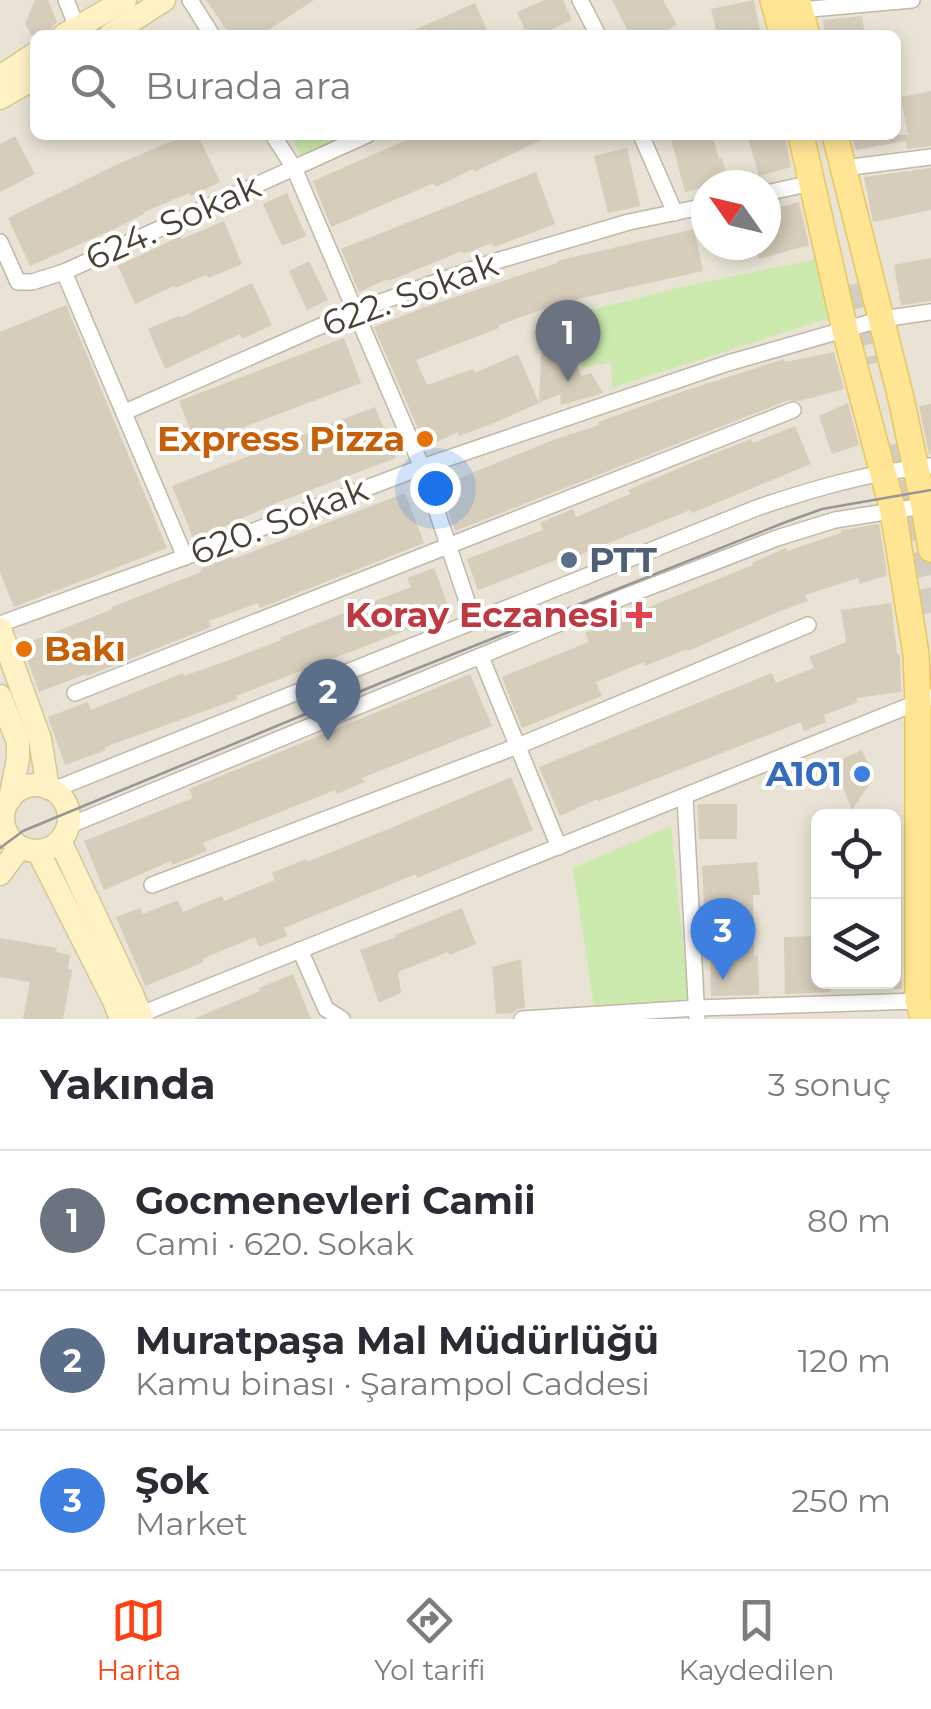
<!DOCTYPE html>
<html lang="tr">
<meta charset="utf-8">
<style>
body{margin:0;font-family:Montserrat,sans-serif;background:#f7f7f7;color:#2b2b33}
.controls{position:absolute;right:30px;bottom:30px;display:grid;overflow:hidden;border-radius:15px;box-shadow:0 5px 15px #0003}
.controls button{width:90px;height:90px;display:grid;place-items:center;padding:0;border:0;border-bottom:2px solid #e1e1e2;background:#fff;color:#2b2b33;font:50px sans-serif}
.compass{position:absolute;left:691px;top:170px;width:90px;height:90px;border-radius:50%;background:#fff;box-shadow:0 5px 15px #0003;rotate:304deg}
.you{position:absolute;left:435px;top:488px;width:35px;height:35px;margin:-25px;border:8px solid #fff;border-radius:50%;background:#1a73e8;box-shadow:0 0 0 15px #1a73e833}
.badge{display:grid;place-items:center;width:65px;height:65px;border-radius:50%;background:#ff4012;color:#fff;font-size:32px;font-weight:700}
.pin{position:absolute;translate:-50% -82px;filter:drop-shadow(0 2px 5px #0008)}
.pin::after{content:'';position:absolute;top:52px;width:35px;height:30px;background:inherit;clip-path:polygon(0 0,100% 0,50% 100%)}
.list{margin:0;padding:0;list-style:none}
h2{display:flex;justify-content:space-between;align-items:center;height:130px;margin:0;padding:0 40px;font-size:42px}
h2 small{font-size:32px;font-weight:400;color:#7c7c81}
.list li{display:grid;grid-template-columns:65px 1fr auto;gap:30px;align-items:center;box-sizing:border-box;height:140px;padding:0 40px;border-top:2px solid #e1e1e2}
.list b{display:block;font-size:38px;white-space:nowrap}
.list p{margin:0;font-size:32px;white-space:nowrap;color:#7c7c81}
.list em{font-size:32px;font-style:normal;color:#7c7c81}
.icon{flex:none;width:55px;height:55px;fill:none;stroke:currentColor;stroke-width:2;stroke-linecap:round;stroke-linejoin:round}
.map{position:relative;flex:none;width:931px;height:1019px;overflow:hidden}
.search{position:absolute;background:#fff;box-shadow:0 5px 15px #0003;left:30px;right:30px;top:30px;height:110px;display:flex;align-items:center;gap:25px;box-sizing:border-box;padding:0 35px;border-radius:15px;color:#7c7c81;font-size:38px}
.sheet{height:550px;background:#fff}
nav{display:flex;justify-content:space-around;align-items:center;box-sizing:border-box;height:140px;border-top:2px solid #e1e1e2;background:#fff;font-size:28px;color:#7c7c81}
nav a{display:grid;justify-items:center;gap:5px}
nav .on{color:#ff4012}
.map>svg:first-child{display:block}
.residential{fill:#e8e3d4;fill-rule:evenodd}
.green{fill:#cceaad}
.building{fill:#d6cdbb}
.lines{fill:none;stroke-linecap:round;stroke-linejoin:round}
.primary-tunnel{stroke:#d1cdc3;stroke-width:25;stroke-dasharray:25 12;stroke-linecap:butt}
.street-casing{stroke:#c0b9a8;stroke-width:18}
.secondary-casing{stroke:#d7c794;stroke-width:25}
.primary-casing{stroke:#eac65f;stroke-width:28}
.street{stroke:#fff;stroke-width:15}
.secondary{stroke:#fff3c5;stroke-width:22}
.primary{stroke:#ffe594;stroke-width:25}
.tram{stroke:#969696;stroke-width:2.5}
.food-dot{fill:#e8710a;stroke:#fff;stroke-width:4}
.service-dot{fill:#5c6f8a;stroke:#fff;stroke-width:4}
.health-dot{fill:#e0444e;stroke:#fff;stroke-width:4}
.shop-dot{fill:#3f7fe0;stroke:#fff;stroke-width:4}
.labels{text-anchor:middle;stroke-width:8;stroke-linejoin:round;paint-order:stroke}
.street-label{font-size:35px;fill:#474135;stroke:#fff}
.food-label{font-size:35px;font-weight:bold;fill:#c56008;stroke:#fff;text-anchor:end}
.service-label{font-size:35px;font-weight:bold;fill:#4e5e75;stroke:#fff;text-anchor:start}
.health-label{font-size:35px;font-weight:bold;fill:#be3a42;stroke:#fff;text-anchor:end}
.shop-label{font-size:35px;font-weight:bold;fill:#366cbe;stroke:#fff;text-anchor:end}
</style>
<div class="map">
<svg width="931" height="1019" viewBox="0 0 931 1019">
<rect width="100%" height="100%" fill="#f4f0e6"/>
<!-- residential -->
<path class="residential" d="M0 0H931V1019H0ZM35 35H896V135H35ZM706 185H766V245H706ZM818 816H894V982H818Z"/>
<!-- green -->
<g class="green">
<polygon points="290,135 346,135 301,155"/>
<polygon points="822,258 838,315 612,388 611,362 583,368 564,317 686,286"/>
<polygon points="671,826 689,1003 594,1005 573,868"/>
</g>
<!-- building -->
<g class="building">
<polygon points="35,0 48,0 57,22 52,27 49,35 31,35 25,24"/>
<polygon points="206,0 314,0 261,35 230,35"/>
<polygon points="545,0 563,0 572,20 539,35 527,35 517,12"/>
<polygon points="612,0 663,0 677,25 658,35 630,35"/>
<polygon points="754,0 761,35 717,35 711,9"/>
<polygon points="475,3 489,35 403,35"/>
<polygon points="862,16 865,35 825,35 823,20"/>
<polygon points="931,91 931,146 907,149 906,141 856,150 852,135 908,135 901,97"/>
<polygon points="186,135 198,135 220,182 191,196 189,193 144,212 144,214 112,230 30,266 8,218 120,163"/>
<polygon points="418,135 552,135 474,172 473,169 436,187 434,183 331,227 313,181"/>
<polygon points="670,135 712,135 719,159 722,158 728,182 706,185 706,187 685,192"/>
<polygon points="747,135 785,135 791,167 759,176"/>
<polygon points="15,136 35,174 0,192 0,144"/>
<polygon points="627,148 640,206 608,213 594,156"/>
<polygon points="931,168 931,210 873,222 864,177"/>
<polygon points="536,172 555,224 494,247 492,243 463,254 462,251 389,281 387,279 359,292 341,249"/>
<polygon points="287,193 306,236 282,246 263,204"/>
<polygon points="799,202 809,245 759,259 756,245 766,245 766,211"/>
<polygon points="224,221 242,264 208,278 206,275 175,288 174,286 135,304 118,266 180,236 182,239"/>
<polygon points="694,229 703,271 560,303 499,325 499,328 416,360 427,385 473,369 475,373 518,354 539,403 494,423 459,436 458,432 426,447 374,327 423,308 557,263 557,261"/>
<polygon points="931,258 931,301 901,305 894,265"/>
<polygon points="309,261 328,300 307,310 289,271"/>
<polygon points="252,283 272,325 242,339 240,334 165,369 148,329 179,316 180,318"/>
<polygon points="66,305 167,548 14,607 0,572 0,332"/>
<polygon points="344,338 361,383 196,445 179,401"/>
<polygon points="834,352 844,389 800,401 789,400 455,531 440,486 553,440 599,425 598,422 681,392 784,359 785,362"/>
<polygon points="541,353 574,358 581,376 591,373 603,393 561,405 560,394 539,403"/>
<polygon points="848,403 859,445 832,454 819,416"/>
<polygon points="931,404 931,454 929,454 919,406"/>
<polygon points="375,407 396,458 276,503 194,540 172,486"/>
<polygon points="795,426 811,464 692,513 690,510 557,564 556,560 478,590 467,559 543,530 540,523 573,509 576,517 630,494 628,490 703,458 751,439 753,443"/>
<polygon points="405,493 424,543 260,608 258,603 209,621 211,627 87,676 86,674 39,692 22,645 113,609 112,607 201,572 200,569 232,557 233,559"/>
<polygon points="879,524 887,575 860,584 858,578 805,595 808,601 780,611 688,651 687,649 645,666 644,662 596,682 602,696 522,728 502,677 589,642 585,633 753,565 752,563 786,548 788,551 841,533 841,530"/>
<polygon points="434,568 451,613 236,696 238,699 105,747 106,750 65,765 48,717 88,702 91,710 183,673 184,676 224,662 281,640 280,638 411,587 407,578"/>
<polygon points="891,603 897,653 900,656 901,692 856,698 858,702 824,715 826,722 804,731 801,722 645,783 598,801 597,799 560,816 539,767 772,673 776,683 814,668 809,657 846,642 841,610"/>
<polygon points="470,674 492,726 362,778 364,782 337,794 335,790 203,843 207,851 172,865 171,861 104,890 84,841 193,798 189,789"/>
<polygon points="862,750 872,772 871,782 852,810 833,763"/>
<polygon points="511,777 533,830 417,878 416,874 284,928 287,936 259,947 255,937 202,959 204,962 145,986 116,917 140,908 143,914 178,900 183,912 222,896 224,901 275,880 272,873 306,859 307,862 386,830"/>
<polygon points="697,804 737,804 737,839 699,839"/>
<polygon points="757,862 760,895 753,895 754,956 758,955 759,995 711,996 710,943 706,944 702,866"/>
<rect x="894" y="898" width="8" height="91"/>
<polygon points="462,908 476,944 450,955 448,952 398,972 401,993 379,1003 360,950 396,937 395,935"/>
<polygon points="818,936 818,982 831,982 831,992 785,994 784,937"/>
<polygon points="0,938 57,948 56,952 70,955 68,969 72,970 63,1019 23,1019 30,982 0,977"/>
<polygon points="521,959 525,1008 517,1009 513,1013 496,1014 492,967"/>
<polygon points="293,974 311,1019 193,1019 260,991 259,988"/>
</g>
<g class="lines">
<!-- primary-tunnel -->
<g class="primary-tunnel">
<polyline points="858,283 879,362"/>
<polyline points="898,443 931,621"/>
<polyline points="928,672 931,713"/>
</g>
<!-- street casing -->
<g class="street-casing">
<g id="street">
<polyline points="66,0 77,27"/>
<polyline points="190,0 212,35"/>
<polyline points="580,0 598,35"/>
<polyline points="800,10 912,0"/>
<polyline points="273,135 294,168 422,467 474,622"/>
<polyline points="641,135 675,213"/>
<polyline points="844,168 931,157"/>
<polyline points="766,193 812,183"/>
<polyline points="0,242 18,282 32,282 64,272 367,135"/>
<polyline points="64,272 185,557"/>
<polyline points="125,412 355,311 493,262 629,222 706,206"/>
<polyline points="0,624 185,557 422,467 728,363 882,319 931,312"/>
<polyline points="481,657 559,847"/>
<polyline points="75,693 793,410"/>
<path d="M53 790 759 507C816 488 871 472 931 466"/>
<polyline points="685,797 697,1019"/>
<polyline points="68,826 626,596 777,538 835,520 929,505"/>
<polyline points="152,885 518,746 808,625"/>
<polyline points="300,950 326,1009 342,1019"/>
<polyline points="135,1019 151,1010 931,697"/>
<polyline points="522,1019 697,1008 918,1001"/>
</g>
</g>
<!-- secondary casing -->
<g class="secondary-casing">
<g id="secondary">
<polyline points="64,35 125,0"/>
<polyline points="110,35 164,0"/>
<polyline points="0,77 35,54"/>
<polyline points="0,98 35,78"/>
<polyline points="0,629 40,739 48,788"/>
<polyline points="0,696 18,742 18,759 10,799"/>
<circle cx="36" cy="818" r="33"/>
<polyline points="60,841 132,994 142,1019"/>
<polyline points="38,851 114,1001 121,1019"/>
<polyline points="0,874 20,847"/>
</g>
</g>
<!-- primary casing -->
<g class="primary-casing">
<g id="primary">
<polyline points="773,0 783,35"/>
<polyline points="797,0 807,35"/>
<polyline points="801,135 845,330 893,511 916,654 918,703 918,1001 924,1019"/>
<polyline points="835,135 900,394 924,506 931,549"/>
</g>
</g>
<!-- street -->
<use href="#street" class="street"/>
<!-- secondary -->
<use href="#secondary" class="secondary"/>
<!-- primary -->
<use href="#primary" class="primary"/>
<!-- tram -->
<polyline class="tram" points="0,848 23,831 383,682 786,522 822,509 931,490"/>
</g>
<!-- markers -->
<g class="food-dot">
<circle cx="425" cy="439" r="10"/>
<circle cx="24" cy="649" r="10"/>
</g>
<circle class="service-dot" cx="569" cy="560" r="10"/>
<path class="health-dot" d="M634 600h10v10h10v10h-10v10h-10v-10h-10v-10h10z"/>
<circle class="shop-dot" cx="862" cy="774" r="10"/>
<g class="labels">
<!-- street labels -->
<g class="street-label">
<text transform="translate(173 222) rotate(-24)" y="12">624. Sokak</text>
<text transform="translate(410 294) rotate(-20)" y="12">622. Sokak</text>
<text transform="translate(279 521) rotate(-21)" y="12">620. Sokak</text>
</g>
<!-- food labels -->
<g class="food-label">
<text x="405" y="451">Express Pizza</text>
<text x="44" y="661" text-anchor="start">Bakı</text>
</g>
<!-- service labels -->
<g class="service-label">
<text x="589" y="572">PTT</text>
</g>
<!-- health labels -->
<g class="health-label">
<text x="619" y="627">Koray Eczanesi</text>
</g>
<!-- shop labels -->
<g class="shop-label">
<text x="842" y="786">A101</text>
</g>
</g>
</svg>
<div class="controls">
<button><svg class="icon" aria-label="locate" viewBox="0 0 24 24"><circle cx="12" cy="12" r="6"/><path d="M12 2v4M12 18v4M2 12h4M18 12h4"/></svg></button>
<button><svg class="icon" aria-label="layers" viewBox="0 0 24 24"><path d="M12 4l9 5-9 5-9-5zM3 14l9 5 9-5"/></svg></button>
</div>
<svg class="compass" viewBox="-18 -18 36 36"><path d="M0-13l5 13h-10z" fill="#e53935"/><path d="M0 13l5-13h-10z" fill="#7c7c81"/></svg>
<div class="you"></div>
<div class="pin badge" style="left:568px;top:382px;background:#6b7280">1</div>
<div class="pin badge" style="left:328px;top:741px;background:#5c6f8a">2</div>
<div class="pin badge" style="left:723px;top:980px;background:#3f7fe0">3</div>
<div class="search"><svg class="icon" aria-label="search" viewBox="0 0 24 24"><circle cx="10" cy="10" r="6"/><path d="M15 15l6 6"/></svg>Burada ara</div>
</div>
<section class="sheet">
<h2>Yakında<small>3 sonuç</small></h2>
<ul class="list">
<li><span class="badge" style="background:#6b7280">1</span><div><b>Gocmenevleri Camii</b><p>Cami · 620. Sokak</p></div><em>80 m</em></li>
<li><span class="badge" style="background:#5c6f8a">2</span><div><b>Muratpaşa Mal Müdürlüğü</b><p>Kamu binası · Şarampol Caddesi</p></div><em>120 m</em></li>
<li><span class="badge" style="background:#3f7fe0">3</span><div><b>Şok</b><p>Market</p></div><em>250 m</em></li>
</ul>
</section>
<nav>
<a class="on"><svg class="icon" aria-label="map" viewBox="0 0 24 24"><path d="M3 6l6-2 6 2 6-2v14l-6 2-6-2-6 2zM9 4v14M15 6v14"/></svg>Harita</a>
<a><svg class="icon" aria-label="directions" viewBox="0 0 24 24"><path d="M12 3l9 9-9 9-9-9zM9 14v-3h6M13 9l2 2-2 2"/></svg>Yol tarifi</a>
<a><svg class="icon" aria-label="saved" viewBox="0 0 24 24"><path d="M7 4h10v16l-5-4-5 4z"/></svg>Kaydedilen</a>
</nav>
